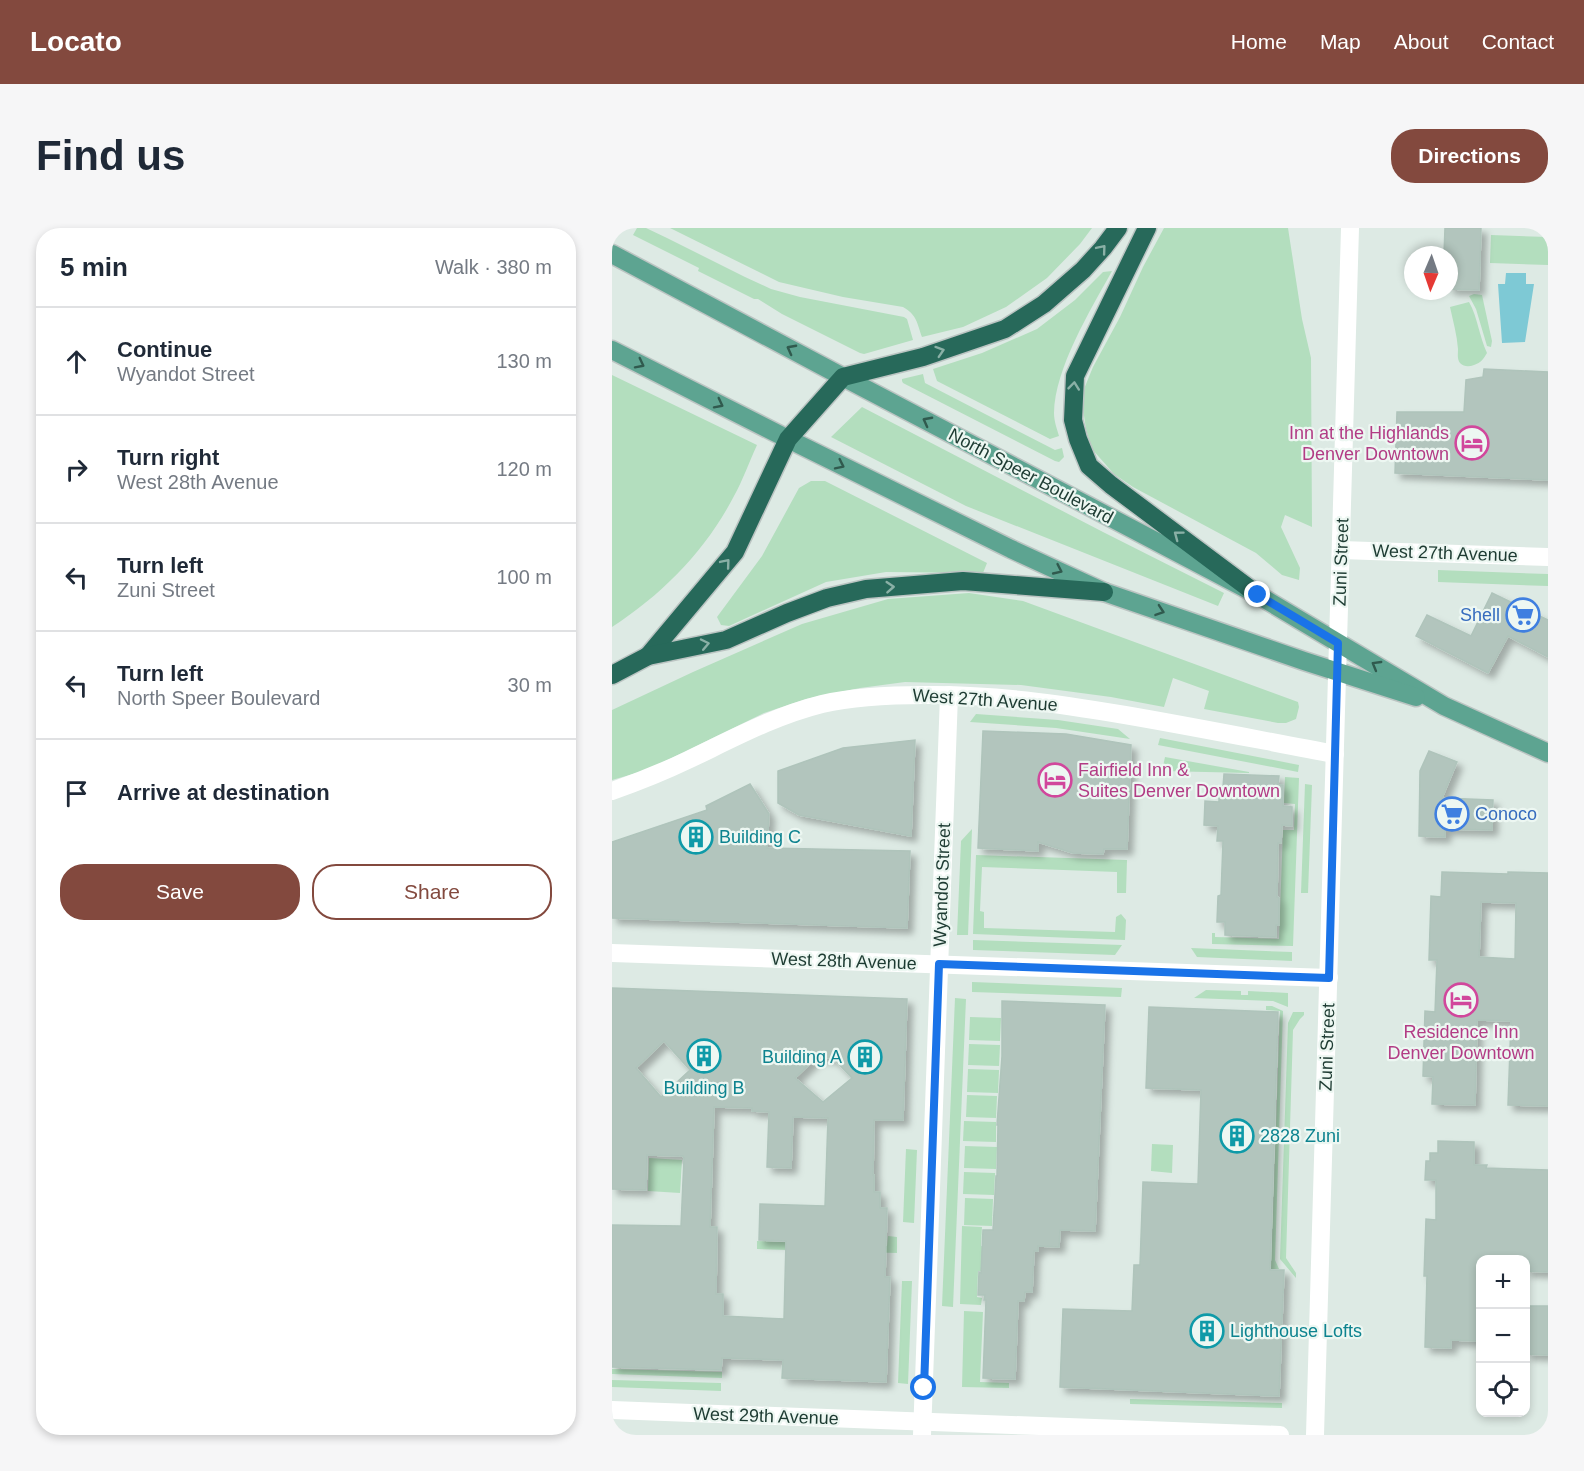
<!DOCTYPE html>
<meta charset="utf-8">
<style>
body{margin:0;font-family:Arial,sans-serif;background:#f6f6f7;color:#1f2937}
.controls{position:absolute;right:18px;bottom:18px;display:grid;overflow:hidden;border-radius:12px;box-shadow:0 3px 9px #0003}
.controls button{width:54px;height:54px;display:grid;place-items:center;padding:0;border:0;border-bottom:2px solid #e0e1e3;background:#fff;color:#1f2937;font:30px sans-serif}
.compass{position:absolute;left:792px;top:18px;width:54px;height:54px;border-radius:50%;background:#fff;box-shadow:0 3px 9px #0003;rotate:182deg}
.stop{position:absolute;width:18px;height:18px;margin:-14px;border:4px solid #1a73e8;border-radius:50%;background:#fff}
.stop.end{background:#1a73e8;border-color:#fff;box-shadow:0 2px 6px #0008}
.list{margin:0;padding:0;list-style:none}
h2{display:flex;justify-content:space-between;align-items:center;height:78px;margin:0;padding:0 24px;font-size:26px}
h2 small{font-size:20px;font-weight:400;color:#747a83}
.list li{display:grid;grid-template-columns:39px 1fr auto;gap:18px;align-items:center;box-sizing:border-box;height:108px;padding:0 24px;border-top:2px solid #e0e1e3}
.list b{display:block;font-size:22px;white-space:nowrap}
.list p{margin:0;font-size:20px;white-space:nowrap;color:#747a83}
.list em{font-size:20px;font-style:normal;color:#747a83}
.actions{display:flex;gap:12px;padding:18px 24px}
.actions a{flex:1;padding:14px 0;border:2px solid #83493e;border-radius:24px;text-align:center;font-size:21px;color:#83493e}
.actions .main{background:#83493e;color:#fff}
.icon{flex:none;width:33px;height:33px;fill:none;stroke:currentColor;stroke-width:2;stroke-linecap:round;stroke-linejoin:round}
.map{position:relative;flex:none;width:936px;height:1207px;overflow:hidden;border-radius:24px}
header{display:flex;align-items:center;gap:36px;box-sizing:border-box;height:84px;padding:0 30px;background:#83493e;color:#fff}
header strong{font-size:28px}
nav{display:flex;gap:33px;margin-inline-start:auto;font-size:21px}
.intro{display:flex;align-items:center;justify-content:space-between;box-sizing:border-box;height:144px;padding:0 36px}
h1{margin:0;font-size:42px}
.button{padding:15px 27px;border-radius:24px;background:#83493e;color:#fff;font-size:21px;font-weight:700}
main{display:flex;gap:36px;padding:0 36px}
aside{flex:1;background:#fff;border-radius:24px;box-shadow:0 3px 9px #0003}
.map>svg:first-child{display:block}
.green{fill:#b3debe}
.water{fill:#7ec9d5}
.building{fill:#b2c5bd;stroke:#afc4bb;stroke-width:1.5;fill-rule:evenodd;filter:url(#shadow)}
.lines{fill:none;stroke-linecap:round;stroke-linejoin:round}
.major-casing{stroke:#bbc4c2;stroke-width:21}
.highway-casing{stroke:#bbc4c2;stroke-width:21}
.minor{stroke:#fff;stroke-width:18}
.major{stroke:#5da491;stroke-width:18}
.highway{stroke:#27695a;stroke-width:18}
.oneway{stroke:#8ab0a6}
.oneway2{stroke:#305a4e}
.route{stroke:#1a73e8;stroke-width:8}
.labels{text-anchor:middle;stroke-width:4.5;stroke-linejoin:round;paint-order:stroke}
.hotel-label{font-size:18px;fill:#b23c85;stroke:#edf7f2;text-anchor:end}
.street-label{font-size:18px;fill:#1d3b32;stroke:#edf7f2}
.shop-label{font-size:18px;fill:#366cbe;stroke:#edf7f2;text-anchor:end}
.culture-label{font-size:18px;fill:#0d838f;stroke:#edf7f2;text-anchor:start}
</style>
<header>
<strong>Locato</strong>
<nav><a>Home</a><a>Map</a><a>About</a><a>Contact</a></nav>
</header>
<div class="intro"><h1>Find us</h1><a class="button">Directions</a></div>
<main>
<aside>
<h2>5 min<small>Walk · 380 m</small></h2>
<ul class="list">
<li><svg class="icon" aria-label="ahead" viewBox="0 0 24 24"><path d="M12 20V5M6 11l6-6 6 6"/></svg><div><b>Continue</b><p>Wyandot Street</p></div><em>130 m</em></li>
<li><svg class="icon" aria-label="right" viewBox="0 0 24 24"><path d="M7 20v-9h11M14 6l5 5-5 5"/></svg><div><b>Turn right</b><p>West 28th Avenue</p></div><em>120 m</em></li>
<li><svg class="icon" aria-label="left" viewBox="0 0 24 24"><path d="M17 20v-9H6M10 6l-5 5 5 5"/></svg><div><b>Turn left</b><p>Zuni Street</p></div><em>100 m</em></li>
<li><svg class="icon" aria-label="left" viewBox="0 0 24 24"><path d="M17 20v-9H6M10 6l-5 5 5 5"/></svg><div><b>Turn left</b><p>North Speer Boulevard</p></div><em>30 m</em></li>
<li><svg class="icon" aria-label="arrive" viewBox="0 0 24 24"><path d="M6 21V4h12l-3 4 3 4H6"/></svg><div><b>Arrive at destination</b></div></li>
</ul>
<div class="actions"><a class="main">Save</a><a>Share</a></div>
</aside>
<div class="map">
<svg width="936" height="1207" viewBox="0 0 936 1207">
<defs>
<filter id="shadow"><feDropShadow dx="5.5" dy="5.5" stdDeviation="3" flood-color="#0004"/></filter>
</defs>
<rect width="100%" height="100%" fill="#ddeae4"/>
<!-- green -->
<g class="green">
<polygon points="25,0 34,0 55,10 133,49 159,61 188,69 292,89 295,91 301,112 252,126 248,125 170,86 146,71 142,71 86,43 87,40 21,7"/>
<path d="M58 0H480L468 16 435 50 394 79 351 99 310 109C305 95 305 87 291 79L231 69 167 54Z"/>
<polygon points="552,0 676,0 690,91 699,130 700,299 673,287 669,299 688,340 687,352 670,347 644,325 521,259 502,246 480,221 474,201 471,181 472,161 481,139 508,89 531,39"/>
<polygon points="879,7 936,9 936,37 878,35"/>
<path d="M500 43C478 83 443 140 442 185 442 193 445 201 447 208L438 211 325 153 321 141 370 125 425 101 463 72 491 44Z"/>
<polygon points="862,66 870,67 880,113 879,119 875,118 864,81 857,68"/>
<path d="M857 74C866 90 867 108 875 125 872 130 869 135 862 137 857 139 852 139 848 135 845 131 846 126 846 121 845 107 841 93 838 79Z"/>
<polygon points="311,146 313,155 443,222 450,220 452,229 447,234 443,233 291,155 290,153 290,151"/>
<path d="M0 147 145 217C137 234 131 252 122 268 94 322 51 366 0 399Z"/>
<polygon points="250,179 491,304 612,365 606,378 354,278 219,209"/>
<polygon points="199,253 213,253 375,335 371,345 274,344 214,354 117,398 109,397 105,389 150,328 187,260"/>
<polygon points="826,342 936,346 936,358 826,354"/>
<polygon points="357,365 411,373 686,474 687,479 684,491 674,495 666,495 592,481 597,463 561,450 552,479 499,469 409,457 293,454 248,460 194,471 152,485 35,542 0,552 0,482 81,444 190,396 276,371"/>
<polygon points="364,486 446,492 506,501 518,511 444,500 358,494"/>
<polygon points="548,510 687,537 686,544 546,517"/>
<polygon points="553,529 637,544 637,545 550,543"/>
<polygon points="673,549 687,550 681,718 600,716 600,705 603,705 603,709 667,711 671,602 682,602 683,576 672,575"/>
<polygon points="693,556 700,557 696,665 689,665"/>
<polygon points="360,601 356,707 345,707 349,613"/>
<polygon points="364,627 515,632 514,665 505,665 505,644 370,639 368,683 372,684 372,700 503,704 504,689 509,686 514,692 513,712 361,706"/>
<polygon points="361,712 510,717 503,727 361,722"/>
<polygon points="579,720 680,724 680,733 585,729"/>
<polygon points="360,754 510,760 509,769 360,764"/>
<polygon points="594,762 629,763 629,767 636,767 636,763 676,765 676,779 661,773 582,770"/>
<polygon points="343,770 354,771 341,1079 330,1078"/>
<polygon points="654,778 660,778 671,783 663,1032 667,1041 659,1041 668,783 654,782"/>
<polygon points="681,784 692,784 692,787 688,791 681,802 674,1030 684,1045 684,1050 668,1031 676,795"/>
<polygon points="358,789 389,790 388,813 357,812"/>
<polygon points="357,816 388,817 387,838 356,837"/>
<polygon points="356,841 387,842 386,865 355,864"/>
<polygon points="355,867 385,868 384,890 354,889"/>
<polygon points="352,893 384,894 384,914 351,913"/>
<polygon points="540,916 561,917 560,945 539,943"/>
<polygon points="353,918 385,919 384,941 352,940"/>
<polygon points="294,921 305,922 302,995 291,994"/>
<polygon points="37,930 70,932 68,965 36,963"/>
<polygon points="352,944 383,945 382,967 351,966"/>
<polygon points="353,970 381,971 380,998 352,997"/>
<polygon points="350,998 370,999 369,1018 373,1019 373,1043 366,1043 365,1069 370,1070 369,1077 348,1076"/>
<polygon points="276,1008 285,1009 285,1025 145,1021 145,1013 275,1018"/>
<polygon points="290,1053 300,1053 296,1156 286,1155"/>
<polygon points="352,1083 371,1084 368,1154 397,1155 397,1160 350,1159"/>
<polygon points="0,1141 110,1144 110,1150 0,1146"/>
<polygon points="0,1152 109,1155 109,1163 0,1159"/>
<polygon points="518,1171 670,1175 670,1180 518,1176"/>
</g>
<!-- water -->
<polygon class="water" points="894,45 914,45 914,56 922,56 913,114 890,115 886,56 893,56"/>
<!-- building -->
<g class="building">
<polygon points="833,0 869,0 867,62 837,61 837,27 832,27"/>
<polygon points="872,141 936,144 936,252 783,245 785,184 852,184 854,152 871,149"/>
<polygon points="880,365 936,392 936,429 896,408 876,445 804,408 815,387 859,408"/>
<polygon points="371,503 454,506 519,517 515,621 492,621 491,626 461,625 426,614 426,623 366,620"/>
<polygon points="303,512 299,608 187,587 166,575 166,543 231,520"/>
<polygon points="817,523 845,534 830,570 881,572 880,602 833,601 833,609 807,608 808,543"/>
<polygon points="612,546 667,548 666,557 671,557 671,578 680,579 680,598 670,597 669,615 666,615 665,669 667,670 667,697 664,697 664,709 613,707 613,694 605,694 606,668 609,667 611,613 605,613 606,598 592,597 593,573 607,574 607,559 611,559"/>
<polygon points="138,556 157,586 155,620 298,623 295,700 0,690 0,614 95,582 94,578"/>
<path d="M830 644 896 646V644L936 645V878L896 877 899 793 865 792 863 877 820 876 821 849 811 848 813 783 823 784 825 732H817L819 668 829 669ZM869 674 904 675 903 731 867 729Z"/>
<path d="M0 760 295 771 291 892H262L261 947H262V964H268V980H275L273 1049H278L274 1154 170 1150 171 1132 110 1130 109 1142 0 1139V997L69 998 72 930 71 928 35 927 34 962 0 961ZM52 813 78 842 49 869 24 840ZM205 829 221 830 240 850 211 874 183 850ZM102 879 140 880V883L157 884 155 939 179 940 181 889 216 890 213 978 148 976 147 1012 174 1013 172 1091 111 1088V1066H104L105 999H98Z"/>
<polygon points="390,773 493,777 483,1003 448,1002 447,1019 426,1018 426,1023 422,1023 420,1064 413,1064 412,1073 406,1073 403,1151 371,1150 374,1072 372,1072 373,1067 366,1067 367,1044 369,1045 371,1002 381,1002 384,948 385,948 386,897 385,897 390,828"/>
<polygon points="537,779 666,784 658,1042 672,1042 667,1168 448,1159 451,1081 520,1083 522,1037 528,1037 531,954 586,956 589,862 534,860"/>
<polygon points="826,913 862,914 862,937 875,937 874,940 936,942 936,1044 914,1043 914,1032 868,1032 868,1113 839,1112 839,1120 813,1119 815,1048 812,1048 814,991 824,992 824,952 813,952 814,933 818,933 818,925 826,925"/>
<polygon points="914,1078 936,1078 936,1127 914,1126"/>
</g>
<g class="lines">
<!-- major casing -->
<g class="major-casing">
<g id="major">
<polyline points="0,26 231,149 646,367 832,478 936,525"/>
<polyline points="0,122 176,211 399,321 492,364 692,433 804,469"/>
</g>
</g>
<!-- highway casing -->
<g class="highway-casing">
<g id="highway">
<polyline points="535,0 463,148 461,192 466,211 477,238 499,257 646,367"/>
<polyline points="36,428 123,324 176,211 231,149 311,129 393,101 432,76 471,42 491,20 506,0"/>
<polyline points="0,447 36,428 114,412 175,385 215,370 254,361 351,353 492,364"/>
</g>
</g>
<!-- minor -->
<g class="minor">
<polyline points="729,322 936,329"/>
<path d="M0 563C26 554 51 544 76 532 120 511 162 488 210 476 244 468 280 467 314 467 381 466 447 476 513 487 583 499 653 513 723 526"/>
<polyline points="0,725 717,750"/>
<polyline points="0,1182 668,1207"/>
<polyline points="310,1207 337,467"/>
<polyline points="703,1207 738,0"/>
</g>
<!-- major -->
<use href="#major" class="major"/>
<!-- highway -->
<use href="#highway" class="highway"/>
</g>
<!-- one-way arrows -->
<defs><path id="oneway-chevron" d="M-2-3.5L2.5 0L-2 3.5" fill="none" stroke-width="1.6" stroke-linecap="round" stroke-linejoin="round" transform="scale(1.5)"/></defs>
<g class="oneway">
<use href="#oneway-chevron" transform="translate(490 21) rotate(-50)"/>
<use href="#oneway-chevron" transform="translate(328 123) rotate(-18)"/>
<use href="#oneway-chevron" transform="translate(462 158) rotate(-84)"/>
<use href="#oneway-chevron" transform="translate(566 307) rotate(-143)"/>
<use href="#oneway-chevron" transform="translate(114 335) rotate(-50)"/>
<use href="#oneway-chevron" transform="translate(278 359) rotate(-4)"/>
<use href="#oneway-chevron" transform="translate(93 416) rotate(-12)"/>
</g>
<g class="oneway2">
<use href="#oneway-chevron" transform="translate(179 121) rotate(-152)"/>
<use href="#oneway-chevron" transform="translate(28 136) rotate(27)"/>
<use href="#oneway-chevron" transform="translate(107 176) rotate(27)"/>
<use href="#oneway-chevron" transform="translate(315 193) rotate(-152)"/>
<use href="#oneway-chevron" transform="translate(228 237) rotate(26)"/>
<use href="#oneway-chevron" transform="translate(446 342) rotate(25)"/>
<use href="#oneway-chevron" transform="translate(548 383) rotate(19)"/>
<use href="#oneway-chevron" transform="translate(764 437) rotate(-150)"/>
</g>
<g class="lines">
<!-- route -->
<polyline class="route" points="312,1160 327,736 717,750 726,415 646,367"/>
</g>
<!-- icons -->
<defs>
<g id="hotel-ring" transform="scale(1.725)"><circle r="9.5" fill="#edf7f2" stroke="#d1479c" stroke-width="1.5"/><path d="M-6-4.5h1.5V1H6V5H4.5V3h-9V5H-6ZM-4 0a1.8 1.8 0 1 1 3.6 0ZM.5 0V-2.5h3Q6-2.5 6 0Z" fill="#d1479c"/></g>
<g id="supermarket-ring" transform="scale(1.725)"><circle r="9.5" fill="#edf7f2" stroke="#3f7fe0" stroke-width="1.5"/><path d="M-6-5.5h2.5l.6 2H6L4.5 2H-2.5L-4.4-4H-6ZM-1.5 3.2a1.3 1.3 0 1 0 .1 0ZM3 3.2a1.3 1.3 0 1 0 .1 0Z" fill="#3f7fe0"/></g>
<g id="building-ring" transform="scale(1.725)"><circle r="9.5" fill="#edf7f2" stroke="#0f9aa8" stroke-width="1.5"/><path d="M-4-6H4V6H1V3H-1V6H-4ZM-2.5-4.3h1.7v1.8h-1.7ZM.8-4.3h1.7v1.8H.8ZM-2.5-1h1.7V.8h-1.7ZM.8-1h1.7V.8H.8Z" fill="#0f9aa8"/></g>
</defs>
<g fill-rule="evenodd">
<use href="#hotel-ring" x="860" y="215"/>
<use href="#supermarket-ring" x="911" y="387"/>
<use href="#hotel-ring" x="443" y="552"/>
<use href="#supermarket-ring" x="840" y="586"/>
<use href="#building-ring" x="84" y="609"/>
<use href="#hotel-ring" x="849" y="772"/>
<use href="#building-ring" x="92" y="828"/>
<use href="#building-ring" x="253" y="829"/>
<use href="#building-ring" x="625" y="908"/>
<use href="#building-ring" x="595" y="1103"/>
</g>
<g class="labels">
<!-- hotel labels -->
<g class="hotel-label">
<text x="837" y="211">Inn at the Highlands<tspan x="837" dy="21">Denver Downtown</tspan></text>
<text x="466" y="548" text-anchor="start">Fairfield Inn &amp;<tspan x="466" dy="21">Suites Denver Downtown</tspan></text>
<text x="849" y="810" text-anchor="middle">Residence Inn<tspan x="849" dy="21">Denver Downtown</tspan></text>
</g>
<!-- street labels -->
<g class="street-label">
<text transform="translate(419 248) rotate(28)" y="6">North Speer Boulevard</text>
<text transform="translate(833 325) rotate(2)" y="6">West 27th Avenue</text>
<text transform="translate(729 334) rotate(-88)" y="6">Zuni Street</text>
<text transform="translate(373 472) rotate(4)" y="6">West 27th Avenue</text>
<text transform="translate(330 657) rotate(-88)" y="6">Wyandot Street</text>
<text transform="translate(232 733) rotate(2)" y="6">West 28th Avenue</text>
<text transform="translate(715 819) rotate(-88)" y="6">Zuni Street</text>
<text transform="translate(154 1188) rotate(2)" y="6">West 29th Avenue</text>
</g>
<!-- shop labels -->
<g class="shop-label">
<text x="888" y="393">Shell</text>
<text x="863" y="592" text-anchor="start">Conoco</text>
</g>
<!-- culture labels -->
<g class="culture-label">
<text x="107" y="615">Building C</text>
<text x="230" y="835" text-anchor="end">Building A</text>
<text x="92" y="866" text-anchor="middle">Building B</text>
<text x="648" y="914">2828 Zuni</text>
<text x="618" y="1109">Lighthouse Lofts</text>
</g>
</g>
</svg>
<div class="controls">
<button>+</button>
<button>−</button>
<button><svg class="icon" aria-label="locate" viewBox="0 0 24 24"><circle cx="12" cy="12" r="6"/><path d="M12 2v4M12 18v4M2 12h4M18 12h4"/></svg></button>
</div>
<svg class="compass" viewBox="-18 -18 36 36"><path d="M0-13l5 13h-10z" fill="#e53935"/><path d="M0 13l5-13h-10z" fill="#747a83"/></svg>
<div class="stop" style="left:312px;top:1160px"></div>
<div class="stop end" style="left:646px;top:367px"></div>
</div>
</main>
